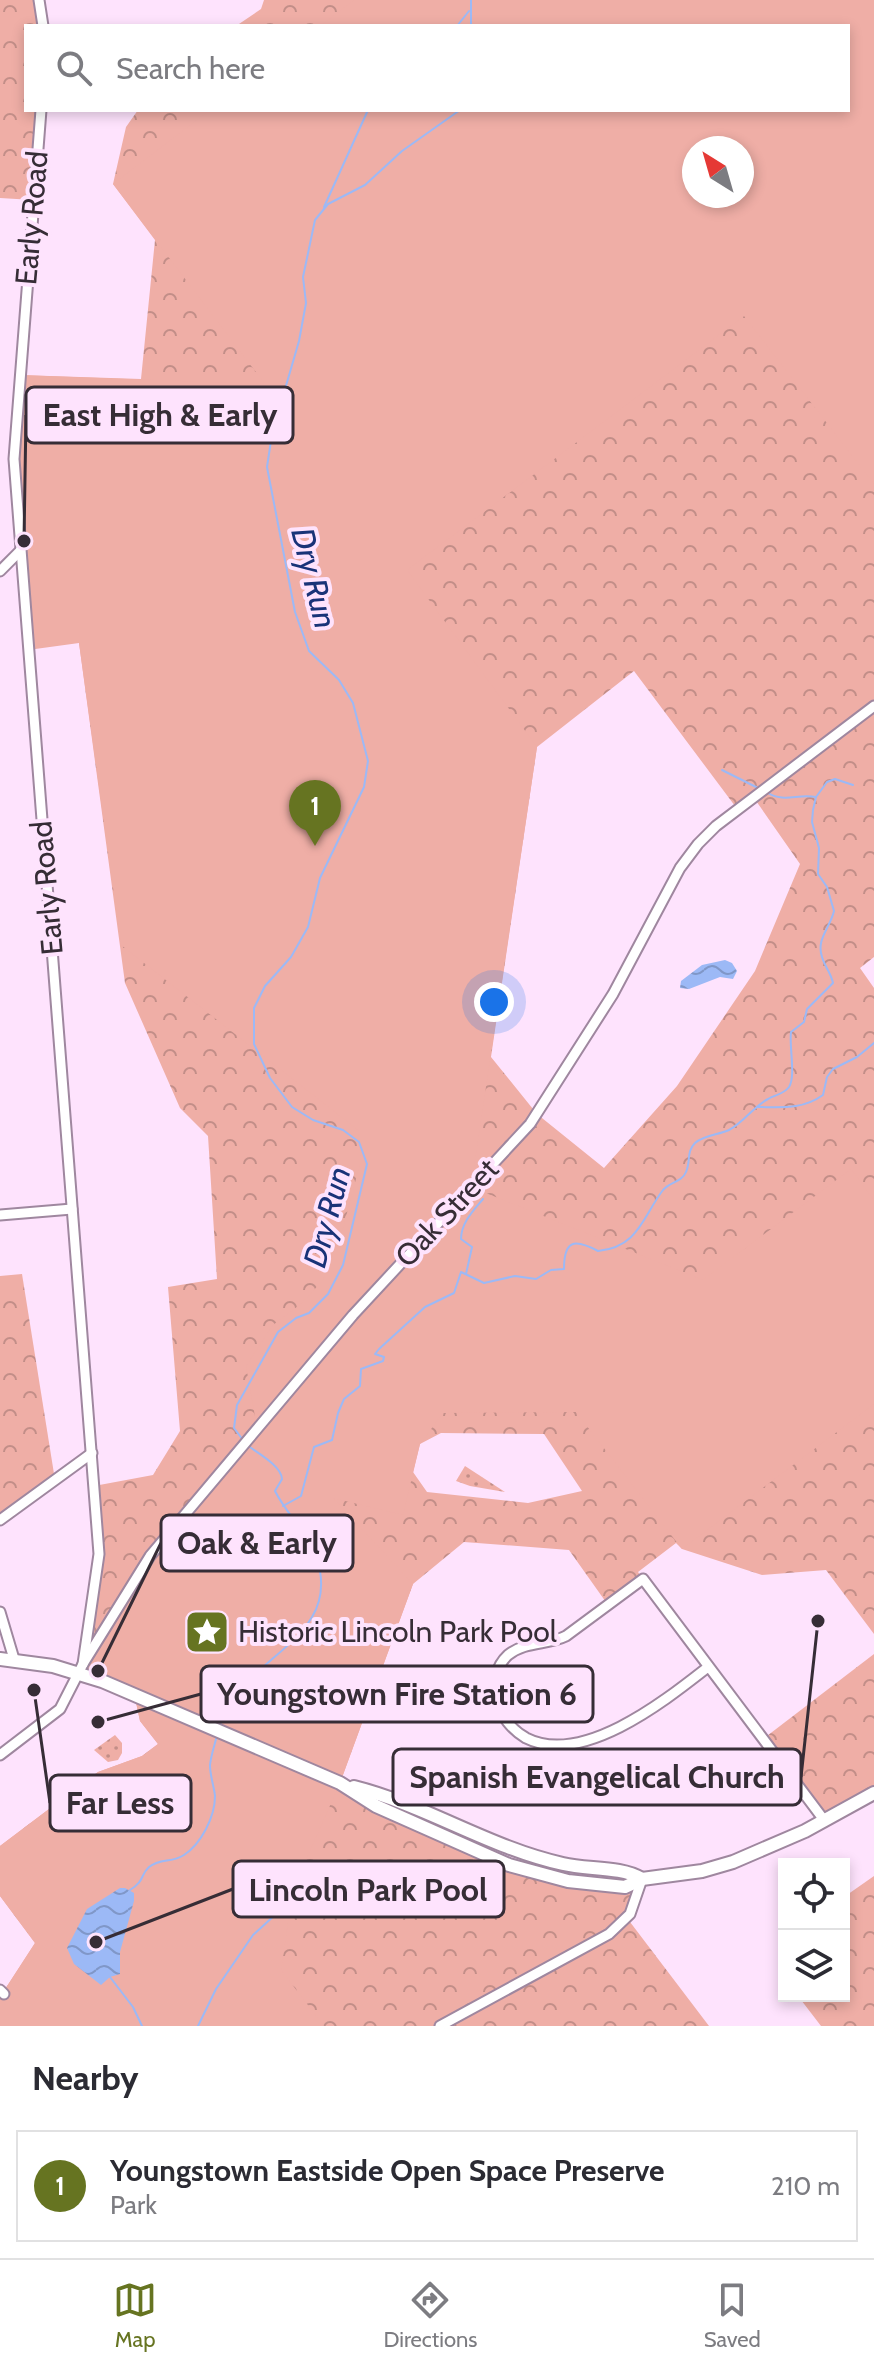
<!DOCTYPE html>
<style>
body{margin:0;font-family:Cabin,sans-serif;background:#f7f7f7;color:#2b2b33}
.controls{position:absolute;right:24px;bottom:24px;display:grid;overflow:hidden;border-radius:0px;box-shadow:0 4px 12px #0003}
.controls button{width:72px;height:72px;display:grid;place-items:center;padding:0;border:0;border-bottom:2px solid #e1e1e2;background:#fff;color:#2b2b33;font:40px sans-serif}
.compass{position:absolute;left:682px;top:136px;width:72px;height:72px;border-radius:50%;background:#fff;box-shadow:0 4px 12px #0003;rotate:323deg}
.you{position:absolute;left:494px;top:1002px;width:28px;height:28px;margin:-20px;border:6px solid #fff;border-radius:50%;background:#1a73e8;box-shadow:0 0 0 12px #1a73e833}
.badge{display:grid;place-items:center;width:52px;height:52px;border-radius:50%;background:#667421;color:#fff;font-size:26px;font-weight:700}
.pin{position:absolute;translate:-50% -66px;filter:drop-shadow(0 2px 4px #0008)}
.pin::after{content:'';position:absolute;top:42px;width:28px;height:24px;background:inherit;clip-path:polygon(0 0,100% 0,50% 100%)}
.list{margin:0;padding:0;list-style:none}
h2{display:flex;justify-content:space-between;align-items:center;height:104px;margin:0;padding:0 32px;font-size:34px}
h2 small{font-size:26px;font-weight:400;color:#7c7c81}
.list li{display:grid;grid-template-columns:52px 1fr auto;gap:24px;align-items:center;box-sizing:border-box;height:112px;margin:0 16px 16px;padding:0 16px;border:2px solid #e1e1e2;border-radius:0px}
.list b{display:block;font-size:30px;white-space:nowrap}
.list p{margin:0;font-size:26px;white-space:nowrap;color:#7c7c81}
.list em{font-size:26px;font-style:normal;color:#7c7c81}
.icon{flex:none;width:44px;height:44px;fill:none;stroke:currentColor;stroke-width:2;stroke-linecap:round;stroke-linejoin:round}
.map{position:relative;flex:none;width:874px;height:2026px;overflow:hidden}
.search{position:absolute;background:#fff;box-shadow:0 4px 12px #0003;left:24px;right:24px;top:24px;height:88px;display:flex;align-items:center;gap:20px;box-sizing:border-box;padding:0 28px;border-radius:0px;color:#7c7c81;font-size:30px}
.sheet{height:232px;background:#fff}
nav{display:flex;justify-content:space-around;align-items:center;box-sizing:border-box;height:112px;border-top:2px solid #e1e1e2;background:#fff;font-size:22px;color:#7c7c81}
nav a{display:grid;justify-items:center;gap:4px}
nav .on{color:#667421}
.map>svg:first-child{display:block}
.grass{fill:url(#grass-dots)}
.forest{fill:url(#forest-crowns);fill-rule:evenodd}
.green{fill:#efaea6;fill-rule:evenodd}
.water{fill:url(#water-waves)}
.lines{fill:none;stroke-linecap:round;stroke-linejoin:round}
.stream{stroke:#9cb9f6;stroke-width:2}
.minor-casing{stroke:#9f879f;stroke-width:13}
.highway-casing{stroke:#9f879f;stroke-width:16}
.minor{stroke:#fff;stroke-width:9}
.highway{stroke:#fff;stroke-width:12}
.labels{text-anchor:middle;stroke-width:8;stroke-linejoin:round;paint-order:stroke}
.street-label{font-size:30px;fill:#362d36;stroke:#fee3fd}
.poi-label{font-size:30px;fill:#362d36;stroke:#fee3fd;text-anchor:start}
.water-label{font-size:32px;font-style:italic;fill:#193378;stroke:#fee3fd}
.leader{fill:none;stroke:#362d36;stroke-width:3}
.callout-dot{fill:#362d36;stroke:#fee3fd;stroke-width:3}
.callout{fill:#fee3fd;stroke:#362d36;stroke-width:3}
.callout-label{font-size:32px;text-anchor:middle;font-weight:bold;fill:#362d36}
</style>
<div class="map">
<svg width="874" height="2026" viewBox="0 0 874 2026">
<defs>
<pattern id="grass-dots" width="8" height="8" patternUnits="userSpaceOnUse" patternTransform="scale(2)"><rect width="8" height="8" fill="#efaea6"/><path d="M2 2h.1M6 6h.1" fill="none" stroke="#c28e88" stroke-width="1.8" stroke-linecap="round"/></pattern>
<pattern id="forest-crowns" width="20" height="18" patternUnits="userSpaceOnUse" patternTransform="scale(2)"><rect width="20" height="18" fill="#efaea6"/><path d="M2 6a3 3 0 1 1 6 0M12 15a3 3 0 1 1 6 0" fill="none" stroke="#c28e88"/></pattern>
<pattern id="water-waves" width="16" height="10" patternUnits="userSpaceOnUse" patternTransform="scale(2)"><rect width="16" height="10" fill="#9cb9f6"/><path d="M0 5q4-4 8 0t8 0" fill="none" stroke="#8097c8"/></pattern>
</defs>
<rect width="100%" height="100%" fill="#fee3fd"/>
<!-- grass -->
<g class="grass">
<polygon points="465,1466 505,1492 470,1486 456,1481"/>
<polygon points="115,1735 122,1743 122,1753 118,1760 108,1762 94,1750"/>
</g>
<!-- forest -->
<g class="forest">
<polygon points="0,0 39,0 43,26 26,26 26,110 41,110 33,200 0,198"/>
<path d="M264 0H874V957L860 968 874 988V1634L826 1570 762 1575 682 1549 676 1543 638 1572 643 1579 608 1605 569 1550 464 1542 413 1584 340 1783 509 1865 611 1886 642 1879 627 1918 709 2026H0V1997L35 1943 0 1896V1846L98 1772 142 1756 158 1744 140 1721 134 1693 83 1664 98 1569 94 1486 153 1475 180 1431 168 1287 217 1279 208 1136 180 1108 125 983 79 643 19 375 141 379 155 240 113 184 126 127 138 110H848V26H236L261 9ZM694 148H742V196H694ZM634 671 738 810 754 798 800 864 755 971 677 1086 604 1168 537 1114 491 1057 537 747ZM441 1433 544 1434 582 1491 528 1503 427 1492 413 1472 420 1444Z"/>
<polygon points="22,1274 55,1480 3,1518 0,1514 0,1276"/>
<polygon points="874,1654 874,1793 824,1820 763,1739"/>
<polygon points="874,1876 874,2026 821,2026 798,1996 844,1996 844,1897"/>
</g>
<!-- green -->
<path class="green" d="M354 0H874V484L744 316 407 570 537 747 471 1187 703 1280 851 1169 874 1200V1404L682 1549 576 1412 443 1413 420 1444 403 1515 333 1498 413 1584 340 1783 293 1889 281 1970 324 2026H0V1997L35 1943 0 1896V1846L98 1772 142 1756 158 1744 140 1721 134 1693 79 1674 132 1583 257 1428 246 1366 273 1325 302 1303 323 1280 343 1228 361 1160 358 1130 121 945 79 643 28 650 15 479 19 375 265 384 113 184 210 110H848V26H320ZM694 148H742V196H694Z"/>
<!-- water -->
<g class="water">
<polygon points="725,960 732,963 737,971 733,979 720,977 689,989 680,988 681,981 702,965"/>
<polygon points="120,1888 125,1888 134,1893 134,1901 120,1952 120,1974 110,1977 101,1985 74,1964 67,1948 87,1909"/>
</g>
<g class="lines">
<!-- stream -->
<g class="stream">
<polyline points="457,26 469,11"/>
<polyline points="471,26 471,0"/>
<polyline points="324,207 368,110"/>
<polyline points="722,770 760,789"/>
<path d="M766 792C786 804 796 793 816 797"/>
<path d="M757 1107C781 1107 802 1110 823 1095L827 1077 833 1069 857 1057 874 1043"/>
<path d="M466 1274 472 1247 461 1239C461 1223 473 1211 483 1199"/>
<polyline points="243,1440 234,1428 237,1405 278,1332 296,1318 309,1313 328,1294 343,1265 367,1164 359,1142 343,1130 313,1120 292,1107 270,1078 254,1044 254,1008 265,986 291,957 308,927 320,878 364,787 368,761 353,703 339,680 309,651 295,612 267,467 272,434 299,341 306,303 303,277 315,220 328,204 365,185 402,151 460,110"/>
<path d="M283 1506 301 1496 314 1447 332 1440 338 1413 344 1399 360 1386 361 1369 383 1361 384 1357 375 1354 379 1349 425 1307 454 1293 461 1272 484 1283 515 1276 536 1279 551 1270 564 1269C564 1239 575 1239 598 1251 639 1247 643 1216 663 1190 670 1182 682 1182 686 1172 691 1161 686 1152 695 1143 704 1135 718 1135 729 1130 744 1122 753 1107 768 1099 775 1095 784 1094 789 1087 796 1076 789 1047 791 1032L804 1022 807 1009 833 983C831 973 825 967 822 957 816 939 830 928 834 911L827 887 818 874 819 848 812 822 813 810 816 797 827 782 835 779 853 785"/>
<path d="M220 1725C241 1656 343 1641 317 1559 309 1534 287 1515 275 1491 276 1489 281 1481 282 1479 282 1466 256 1452 247 1445"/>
<path d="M130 1890C145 1881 140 1875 149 1867 160 1858 172 1863 184 1855 201 1844 215 1817 215 1796 214 1786 210 1776 210 1765 211 1755 215 1744 217 1735"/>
<polyline points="110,1977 133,2007 142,2026"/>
<polyline points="198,2026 216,1989 253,1935 298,1894"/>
</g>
<!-- minor casing -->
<g class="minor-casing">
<g id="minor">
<polyline points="39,0 43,26"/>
<polyline points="41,110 14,459 99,1554 83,1664"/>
<polyline points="0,571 20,551"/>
<polyline points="0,1215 72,1209"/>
<polyline points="0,1520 92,1453"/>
<polyline points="0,1612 14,1659"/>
<path d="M708 1667C667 1699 583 1767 526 1738 512 1730 501 1716 496 1700 492 1684 496 1666 508 1655 525 1641 548 1645 566 1636L643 1579 824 1820"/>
<polyline points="0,1755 60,1709 83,1664 150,1556 353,1315 530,1124 613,994 680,868 698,844 716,826 874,706"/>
<polyline points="0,1990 4,1994"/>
<polyline points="440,2026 609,1934 630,1914 642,1879"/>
</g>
</g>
<!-- highway casing -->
<g class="highway-casing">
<g id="highway">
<polyline points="0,1659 53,1666 102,1681 340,1783 376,1806 509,1865 568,1881 625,1887 642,1879 702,1871 733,1862 805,1831 874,1793"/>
<path d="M354 1787C426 1805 490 1848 563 1864 588 1870 620 1866 642 1879"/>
</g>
</g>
<!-- minor -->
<use href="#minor" class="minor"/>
<!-- highway -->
<use href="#highway" class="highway"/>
</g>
<!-- icons -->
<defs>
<g id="sight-square" transform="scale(2.3)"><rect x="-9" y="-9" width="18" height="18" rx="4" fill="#667421" stroke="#fee3fd"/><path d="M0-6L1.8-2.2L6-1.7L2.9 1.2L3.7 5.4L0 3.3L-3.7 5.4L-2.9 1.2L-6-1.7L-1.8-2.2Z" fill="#fff"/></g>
</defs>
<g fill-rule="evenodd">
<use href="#sight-square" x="207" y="1632"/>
</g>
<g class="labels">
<!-- street labels -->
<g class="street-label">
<text transform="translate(32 218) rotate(-85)" y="10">Early Road</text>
<text transform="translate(47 888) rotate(-95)" y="10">Early Road</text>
<text transform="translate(447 1213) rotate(-47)" y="10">Oak Street</text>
</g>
<!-- poi labels -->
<g class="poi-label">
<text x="238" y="1642">Historic Lincoln Park Pool</text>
</g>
<!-- water labels -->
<g class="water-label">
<text transform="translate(314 578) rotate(76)" y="11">Dry Run</text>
<text transform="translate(327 1217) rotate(-75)" y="11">Dry Run</text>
</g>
</g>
<!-- callouts -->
<path class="leader" d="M24 541L26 415M98 1671L161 1543M98 1722L201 1694M818 1621L801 1777M34 1690L50 1803M96 1942L233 1889"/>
<g class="callout-dot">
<circle cx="24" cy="541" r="8"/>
<circle cx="98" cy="1671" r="8"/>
<circle cx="98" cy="1722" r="8"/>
<circle cx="818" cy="1621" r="8"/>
<circle cx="34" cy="1690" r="8"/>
<circle cx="96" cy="1942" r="8"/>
</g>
<g class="callout">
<rect x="26" y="387" width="267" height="56" rx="8"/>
<rect x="161" y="1515" width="192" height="56" rx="8"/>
<rect x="201" y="1666" width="392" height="56" rx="8"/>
<rect x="393" y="1749" width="408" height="56" rx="8"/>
<rect x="50" y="1775" width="141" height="56" rx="8"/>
<rect x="233" y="1861" width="271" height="56" rx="8"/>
</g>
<g class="callout-label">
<text x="160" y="426">East High &amp; Early</text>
<text x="257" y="1554">Oak &amp; Early</text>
<text x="397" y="1705">Youngstown Fire Station 6</text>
<text x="597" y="1788">Spanish Evangelical Church</text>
<text x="120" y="1814">Far Less</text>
<text x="368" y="1901">Lincoln Park Pool</text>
</g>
</svg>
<div class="controls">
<button><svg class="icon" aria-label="locate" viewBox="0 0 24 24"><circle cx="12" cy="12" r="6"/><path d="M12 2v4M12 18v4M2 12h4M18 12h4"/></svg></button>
<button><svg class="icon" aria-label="layers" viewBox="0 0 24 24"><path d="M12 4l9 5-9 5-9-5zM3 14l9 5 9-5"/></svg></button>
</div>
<svg class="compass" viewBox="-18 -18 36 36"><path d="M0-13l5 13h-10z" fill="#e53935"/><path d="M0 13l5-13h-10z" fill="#7c7c81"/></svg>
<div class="you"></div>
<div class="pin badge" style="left:315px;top:846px">1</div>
<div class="search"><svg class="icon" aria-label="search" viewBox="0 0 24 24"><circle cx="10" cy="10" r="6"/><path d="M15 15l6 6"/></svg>Search here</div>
</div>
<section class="sheet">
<h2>Nearby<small></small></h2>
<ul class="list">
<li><span class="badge">1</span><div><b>Youngstown Eastside Open Space Preserve</b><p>Park</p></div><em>210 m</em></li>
</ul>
</section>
<nav>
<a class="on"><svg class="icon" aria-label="map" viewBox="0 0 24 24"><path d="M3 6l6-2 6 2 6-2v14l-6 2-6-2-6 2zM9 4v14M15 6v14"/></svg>Map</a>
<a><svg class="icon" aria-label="directions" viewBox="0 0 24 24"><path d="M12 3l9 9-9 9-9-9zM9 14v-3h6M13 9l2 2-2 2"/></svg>Directions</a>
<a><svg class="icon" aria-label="saved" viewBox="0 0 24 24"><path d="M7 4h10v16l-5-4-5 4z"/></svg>Saved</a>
</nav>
